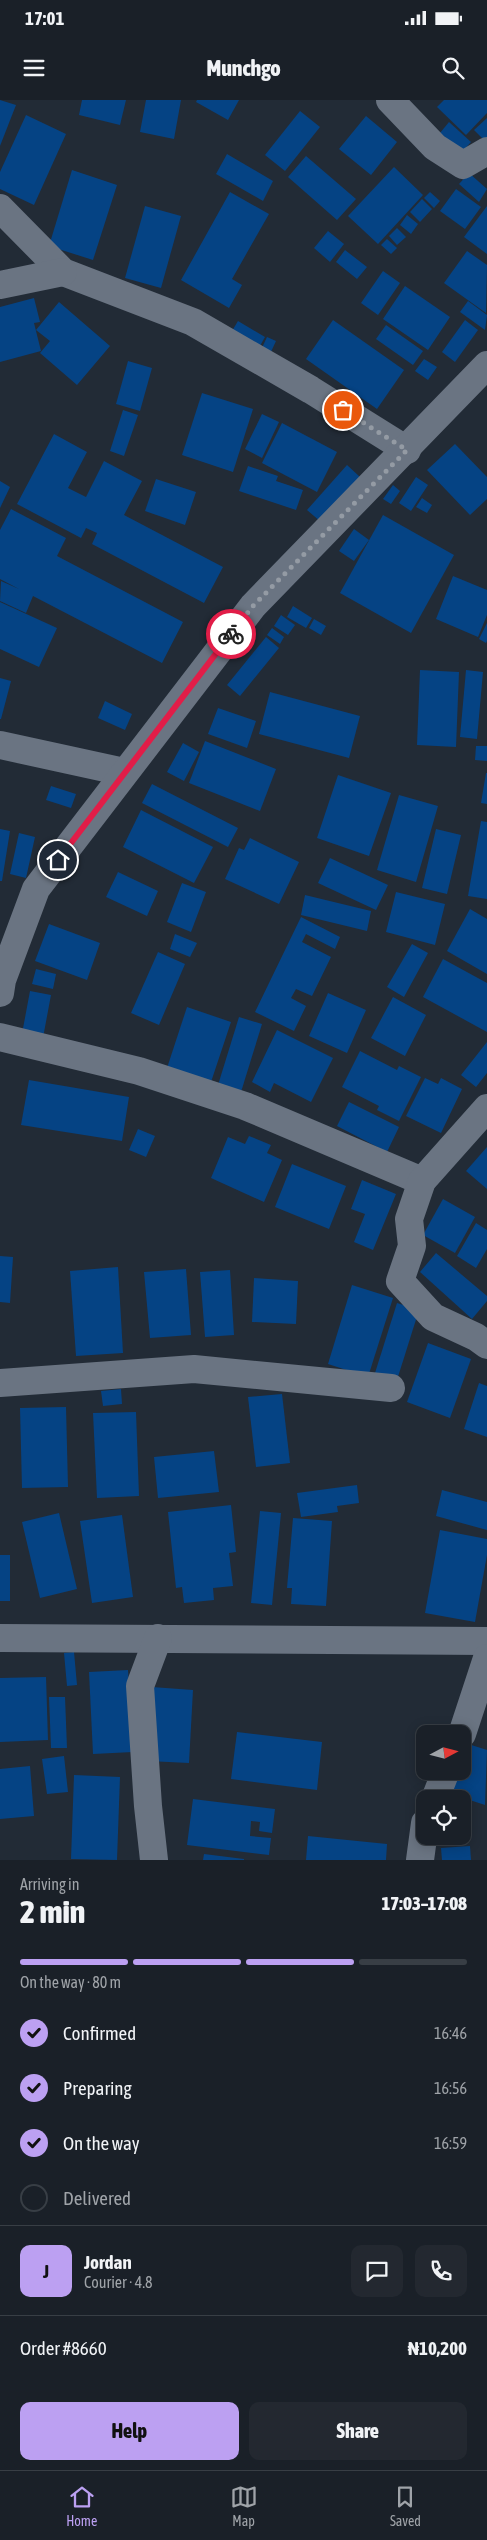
<!DOCTYPE html>
<html lang="en">
<head>
<meta charset="utf-8">
<style>
	:root { --surface:#1a2028; --page:#232830; --text:#f1f3f6; --muted:#9fa3a8; --line:#383e45; --accent:#bca0f2 }
	body { margin:0; font-family:"Asap Condensed",sans-serif; background:var(--page); color:var(--text); height:100vh; display:flex; flex-direction:column; font-size:19px; white-space:nowrap }
	* { box-sizing:border-box; margin:0 }
	p { font-size:16px; color:var(--muted) }
	.icon { flex:none; width:28px; height:28px; fill:none; stroke:currentColor; stroke-width:2; stroke-linecap:round; stroke-linejoin:round }
	.map { position:relative; height:1760px; overflow:hidden }
	.details { display:flex; flex-direction:column; background:var(--surface); flex:1 }
	.details>* { flex:none }
	.needle { width:32px; rotate:83deg }
	.fabs { position:absolute; left:416px; top:1625px; display:grid; gap:10px }
	.fabs a { display:grid; place-items:center; width:55px; height:55px; border-radius:10px; background:var(--surface); box-shadow:0 2px 12px #0003,0 0 0 1px var(--line); font-size:25px }
	.pin { position:absolute; display:grid; place-items:center; width:42px; height:42px; color:#fff; margin:-21px; border:2px solid #fff; border-radius:50%; box-shadow:0 1px 5px #0007 }
	.courier { position:absolute; display:grid; place-items:center; width:50px; height:50px; margin:-25px; border:4px solid #e11d48; border-radius:50%; background:#fff; color:#222; box-shadow:0 1px 6px #0007 }
	.overview em { font-style:normal; font-weight:800 }
	.overview div { display:flex; flex-direction:column-reverse }
	.overview { display:flex; align-items:center; justify-content:space-between; height:85px; padding:0 20px }
	h1 { font-size:32px; font-weight:800; line-height:38px }
	.bar { display:grid; grid-template-columns:repeat(4,1fr); gap:8px 5px; align-content:center; height:60px; padding:0 20px }
	.bar i { height:6px; border-radius:4px; background:var(--line) }
	.bar .selected { background:var(--accent) }
	.bar p { grid-column:span 4 }
	.line { display:flex; align-items:center; gap:12px; padding:0 20px; border-top:1px solid var(--line) }
	.line div { flex:1 }
	.round { display:grid; place-items:center; flex:none; width:52px; height:52px; border-radius:10px; background:var(--page) }
	ol { padding:0 20px; list-style:none }
	li { display:flex; align-items:center; gap:15px; height:55px }
	li p { margin-inline-start:auto }
	li .icon { padding:5px; border-radius:50%; background:var(--accent); color:#111; stroke-width:4 }
	li:last-child { color:var(--muted) }
	li i { width:28px; height:28px; border:2px solid var(--line); border-radius:50% }
	.button { display:flex; gap:10px; margin-top:auto; padding:10px 20px }
	.button a { flex:1; height:58px; border-radius:10px; background:var(--accent); color:#111; font-size:20px; font-weight:800; line-height:58px; text-align:center }
	.button a+a { background:var(--page); color:var(--text) }
	.status { display:flex; justify-content:space-between; align-items:center; height:35px; padding:0 25px; background:var(--surface); direction:ltr }
	.status svg { height:14px; fill:currentColor }
	header { display:flex; justify-content:space-between; align-items:center; height:65px; padding:0 20px; background:var(--surface); font-size:22px; font-weight:800 }
	.dock { display:flex; justify-content:space-around; align-items:center; height:70px; border-top:1px solid var(--line); background:var(--surface); font-size:14px; color:var(--muted) }
	.dock a { display:grid; justify-items:center; gap:2px }
	.dock .selected { color:var(--accent) }
	.map>svg:first-child { display:block }
</style>
</head>
<body>
<div class="status"><b>17:01</b><svg viewBox="0 0 49 12"><path d="M0 12V9h3v3zM5 12V6h3v6zM10 12V3h3v9zM15 12V0h3v12zM26 1h20v11H26zM47 4h2v5h-2z"/></svg></div>
<header><svg class="icon" aria-label="menu" viewBox="0 0 24 24"><path d="M4 6h16M4 12h16M4 18h16"/></svg>Munchgo<svg class="icon" aria-label="search" viewBox="0 0 24 24"><circle cx="10" cy="10" r="6"/><path d="M15 15l6 6"/></svg></header>
<div class="map">
<svg width="487" height="1760" viewBox="0 0 487 1760">
	<rect width="100%" height="100%" fill="#222b36"/>
	<g fill="#054384">
		<polygon points="0,0 16,5 0,46"/>
		<polygon points="82,0 126,0 120,25 79,15"/>
		<polygon points="146,0 181,0 174,39 140,32"/>
		<polygon points="197,0 239,0 228,20 196,2"/>
		<polygon points="444,0 487,0 487,13 466,35 437,7"/>
		<polygon points="300,11 320,27 285,71 265,55"/>
		<polygon points="26,15 66,34 34,105 0,89 0,72"/>
		<polygon points="366,16 397,42 371,75 339,49"/>
		<polygon points="487,18 487,38 485,41 474,30"/>
		<polygon points="449,22 471,42 462,52 440,33"/>
		<polygon points="227,54 273,81 263,101 216,74"/>
		<polygon points="306,56 356,99 337,120 288,77"/>
		<polygon points="394,67 423,95 378,144 348,116"/>
		<polygon points="72,70 117,85 93,160 49,146"/>
		<polygon points="469,73 487,89 479,102 459,84"/>
		<polygon points="456,89 481,107 465,129 440,111"/>
		<polygon points="230,92 269,114 232,179 242,185 229,208 181,180"/>
		<polygon points="430,92 440,101 434,108 424,98"/>
		<polygon points="422,99 432,109 420,122 410,112"/>
		<polygon points="145,106 181,116 161,188 125,178"/>
		<polygon points="487,106 487,154 464,137"/>
		<polygon points="407,115 418,124 411,134 400,125"/>
		<polygon points="397,128 406,137 397,145 389,136"/>
		<polygon points="328,131 344,144 330,162 314,148"/>
		<polygon points="387,139 397,148 391,154 381,145"/>
		<polygon points="345,150 367,167 357,179 336,162"/>
		<polygon points="467,151 487,165 486,213 444,183"/>
		<polygon points="383,171 400,183 378,215 361,203"/>
		<polygon points="405,186 450,217 428,250 383,219"/>
		<polygon points="34,198 40,222 34,223 41,251 0,262 0,207"/>
		<polygon points="468,201 487,215 485,230 460,212"/>
		<polygon points="59,202 110,246 77,285 40,253 50,241 36,230"/>
		<polygon points="333,220 404,270 377,309 306,259"/>
		<polygon points="465,220 478,230 455,262 442,252"/>
		<polygon points="238,221 265,237 256,253 229,236"/>
		<polygon points="386,225 423,251 413,265 376,239"/>
		<polygon points="267,237 276,241 270,254 261,250"/>
		<polygon points="424,259 437,267 428,280 415,271"/>
		<polygon points="128,261 152,268 140,311 116,304"/>
		<polygon points="202,293 253,309 233,372 182,355"/>
		<polygon points="123,310 138,315 124,356 110,351"/>
		<polygon points="262,314 279,322 262,358 245,349"/>
		<polygon points="282,323 337,352 317,392 262,363"/>
		<polygon points="54,334 87,352 68,388 86,397 104,361 142,381 124,415 223,467 204,503 92,444 97,433 86,428 81,438 17,404"/>
		<polygon points="455,344 487,377 487,399 470,415 427,370"/>
		<polygon points="347,365 360,377 321,422 307,410"/>
		<polygon points="248,366 278,376 276,381 303,390 296,410 239,391"/>
		<polygon points="416,377 428,385 411,411 399,403"/>
		<polygon points="156,379 196,392 185,425 145,411"/>
		<polygon points="0,381 10,387 0,408"/>
		<polygon points="393,385 400,391 391,404 383,399"/>
		<polygon points="422,398 432,405 427,413 416,407"/>
		<polygon points="11,409 66,438 57,456 183,522 162,563 33,496 26,513 0,501 1,481 19,489 0,479 0,430"/>
		<polygon points="383,415 454,455 411,533 340,493"/>
		<polygon points="354,429 369,440 354,461 339,451"/>
		<polygon points="453,476 487,490 487,515 478,537 436,519"/>
		<polygon points="0,502 57,528 39,567 0,549"/>
		<polygon points="293,506 312,518 306,528 287,517"/>
		<polygon points="281,515 295,525 288,535 274,526"/>
		<polygon points="314,519 326,526 321,535 309,528"/>
		<polygon points="487,523 487,541 486,543 479,539"/>
		<polygon points="272,528 284,537 280,544 267,535"/>
		<polygon points="266,537 279,548 240,596 227,585"/>
		<polygon points="420,570 459,572 456,647 417,645"/>
		<polygon points="466,570 483,572 477,639 460,637"/>
		<polygon points="0,578 11,581 1,619 0,619"/>
		<polygon points="270,592 360,616 349,658 259,634"/>
		<polygon points="105,601 132,614 125,630 98,618"/>
		<polygon points="218,608 256,621 247,648 208,634"/>
		<polygon points="205,641 276,669 260,711 189,683"/>
		<polygon points="183,643 199,652 184,681 167,672"/>
		<polygon points="476,646 487,646 487,661 475,660"/>
		<polygon points="486,673 487,673 487,704 481,703"/>
		<polygon points="338,675 391,693 369,756 317,738"/>
		<polygon points="152,684 238,728 228,747 142,703"/>
		<polygon points="51,686 76,694 71,708 46,700"/>
		<polygon points="399,695 438,706 416,782 377,770"/>
		<polygon points="141,710 213,747 194,783 123,747"/>
		<polygon points="481,721 487,722 487,799 468,796"/>
		<polygon points="0,729 10,731 2,781 0,781"/>
		<polygon points="436,729 461,735 447,794 422,788"/>
		<polygon points="19,733 35,737 26,778 10,774"/>
		<polygon points="250,738 299,762 279,804 225,779 239,748 244,750"/>
		<polygon points="330,758 388,785 376,810 318,783"/>
		<polygon points="118,772 158,791 147,816 106,797"/>
		<polygon points="182,783 206,792 191,832 167,822"/>
		<polygon points="396,792 445,804 435,845 386,832"/>
		<polygon points="305,795 371,811 367,831 301,815"/>
		<polygon points="470,809 487,819 487,874 447,851"/>
		<polygon points="301,817 340,837 335,849 306,834 302,842 331,857 312,896 296,889 291,898 306,906 294,931 255,912"/>
		<polygon points="49,824 100,843 87,880 35,861"/>
		<polygon points="175,834 197,843 190,857 170,849"/>
		<polygon points="412,844 428,853 404,897 387,887"/>
		<polygon points="158,852 185,864 159,925 131,913"/>
		<polygon points="443,859 487,883 487,932 423,897"/>
		<polygon points="36,869 56,874 53,889 32,884"/>
		<polygon points="30,891 51,895 42,943 21,939"/>
		<polygon points="328,893 366,910 347,953 309,936"/>
		<polygon points="393,897 426,915 405,956 371,938"/>
		<polygon points="187,907 231,922 210,985 166,971"/>
		<polygon points="239,917 262,924 241,992 218,985"/>
		<polygon points="277,930 333,958 311,1002 274,983 270,992 252,982"/>
		<polygon points="487,942 487,973 476,987 461,975"/>
		<polygon points="360,951 397,970 399,966 421,977 399,1021 377,1010 379,1006 342,987"/>
		<polygon points="425,978 438,984 441,978 462,989 441,1033 406,1016"/>
		<polygon points="29,980 129,997 122,1041 21,1025"/>
		<polygon points="349,1002 399,1027 387,1052 337,1026"/>
		<polygon points="138,1029 155,1036 146,1057 129,1050"/>
		<polygon points="249,1036 271,1045 267,1053 282,1060 264,1102 211,1078 228,1037 245,1044"/>
		<polygon points="487,1047 487,1089 466,1071"/>
		<polygon points="292,1064 346,1086 329,1129 275,1107"/>
		<polygon points="362,1080 396,1094 373,1150 354,1142 365,1114 351,1109"/>
		<polygon points="443,1099 475,1117 455,1153 423,1135"/>
		<polygon points="476,1123 487,1130 487,1149 476,1168 457,1156"/>
		<polygon points="436,1153 487,1196 487,1201 472,1219 420,1172"/>
		<polygon points="0,1156 13,1157 10,1203 0,1202"/>
		<polygon points="118,1167 123,1253 76,1256 70,1171"/>
		<polygon points="186,1169 191,1235 150,1238 144,1172"/>
		<polygon points="230,1170 234,1235 205,1237 200,1172"/>
		<polygon points="254,1178 298,1181 296,1224 252,1222"/>
		<polygon points="352,1185 393,1198 368,1277 328,1264"/>
		<polygon points="397,1203 419,1210 397,1280 375,1273"/>
		<polygon points="428,1243 471,1259 450,1318 407,1302"/>
		<polygon points="479,1283 487,1286 487,1337 464,1329"/>
		<polygon points="121,1289 122,1304 103,1306 101,1291"/>
		<polygon points="282,1294 290,1363 256,1367 248,1297"/>
		<polygon points="66,1307 68,1387 22,1388 20,1308"/>
		<polygon points="136,1312 139,1396 97,1398 93,1313"/>
		<polygon points="214,1351 219,1392 158,1398 154,1357"/>
		<polygon points="357,1385 359,1403 337,1406 338,1412 301,1417 297,1393"/>
		<polygon points="442,1390 487,1402 487,1430 436,1416"/>
		<polygon points="231,1405 236,1452 229,1453 233,1486 213,1488 214,1500 184,1503 182,1487 176,1488 168,1412"/>
		<polygon points="260,1411 281,1413 272,1505 251,1503"/>
		<polygon points="59,1413 77,1489 40,1498 22,1422"/>
		<polygon points="122,1415 133,1497 92,1503 80,1421"/>
		<polygon points="293,1418 332,1421 326,1506 291,1504 292,1488 287,1488"/>
		<polygon points="440,1430 487,1439 487,1455 475,1522 425,1513"/>
		<rect x="0" y="1455" width="10" height="46"/>
		<polygon points="74,1552 77,1585 67,1586 64,1553"/>
		<polygon points="128,1570 133,1652 93,1654 89,1572"/>
		<polygon points="46,1577 48,1640 0,1642 0,1578"/>
		<polygon points="152,1587 193,1590 189,1663 148,1661"/>
		<polygon points="49,1597 65,1597 67,1648 51,1648"/>
		<polygon points="237,1632 322,1642 317,1690 231,1679"/>
		<polygon points="462,1642 487,1650 485,1705 445,1692 452,1671 462,1671"/>
		<polygon points="64,1656 68,1692 47,1694 42,1659"/>
		<polygon points="30,1666 34,1716 0,1719 0,1669"/>
		<polygon points="74,1675 120,1677 117,1760 71,1759"/>
		<polygon points="193,1699 275,1709 272,1733 259,1731 260,1722 251,1721 250,1736 271,1738 269,1755 187,1745"/>
		<polygon points="308,1736 387,1744 386,1760 306,1760"/>
		<polygon points="470,1746 471,1760 442,1760 441,1748"/>
		<polygon points="204,1754 244,1759 244,1760 203,1760"/>
	</g>
	<g fill="none" stroke-linecap="round" stroke-linejoin="round">
		<g stroke="#6a7482" stroke-width="28">
			<polyline points="390,0 435,47 463,65 487,51"/>
			<polyline points="0,108 63,172 193,222 311,290 407,350"/>
			<polyline points="0,185 63,172"/>
			<polyline points="0,645 124,672"/>
			<polyline points="0,893 2,880 36,789 253,506 487,265"/>
			<polyline points="0,937 139,971 245,1006 422,1081"/>
			<polyline points="487,1008 422,1081 409,1119 412,1146 400,1181 433,1217 476,1237 487,1245"/>
			<polyline points="0,1283 194,1269 391,1288"/>
			<polyline points="0,1538 487,1541"/>
			<polyline points="462,1634 487,1558"/>
			<polyline points="435,1699 446,1671"/>
			<polyline points="154,1760 148,1706 140,1586 158,1538"/>
			<polyline points="420,1760 425,1723"/>
		</g>
	</g>
	<g fill="none" stroke-linecap="round" stroke-linejoin="round">
		<polyline stroke="#949ba4" stroke-width="5" stroke-dasharray="0 9" points="231,534 253,506 407,350 343,310"/>
		<polyline stroke="#e11d48" stroke-width="6" points="58,760 231,534"/>
	</g>
</svg>
<div class="fabs">
<a><svg class="needle" viewBox="-14 -14 28 28"><path d="M0-13l5 13h-10z" fill="#e53935"/><path d="M0 13l5-13h-10z" fill="#9fa3a8"/></svg></a>
<a><svg class="icon" aria-label="locate" viewBox="0 0 24 24"><circle cx="12" cy="12" r="6"/><path d="M12 2v4M12 18v4M2 12h4M18 12h4"/></svg></a>
</div>
<div class="pin" style="left:343px;top:310px;background:#ea580c"><svg class="icon" aria-label="bag" viewBox="0 0 24 24"><path d="M5 8h14l-1 12H6zM9 8a3 3 0 0 1 6 0"/></svg></div>
<div class="pin" style="left:58px;top:760px;background:#1f2937"><svg class="icon" aria-label="home" viewBox="0 0 24 24"><path d="M3 11l9-7 9 7M6 9v11h12V9"/></svg></div>
<div class="courier" style="left:231px;top:534px"><svg class="icon" aria-label="bike" viewBox="0 0 24 24"><circle cx="6" cy="16" r="4"/><circle cx="18" cy="16" r="4"/><path d="M6 16l4-8h5l3 8M10 8l3 8H6M13 5h3"/></svg></div>
</div>
<section class="details">
<div class="overview"><div><h1>2 min</h1><p>Arriving in</p></div><em>17:03–17:08</em></div>
<div class="bar"><i class="selected"></i><i class="selected"></i><i class="selected"></i><i></i><p>On the way · 80 m</p></div>
<ol>
<li><svg class="icon" aria-label="check" viewBox="0 0 24 24"><path d="M5 12l5 5 9-10"/></svg>Confirmed<p>16:46</p></li>
<li><svg class="icon" aria-label="check" viewBox="0 0 24 24"><path d="M5 12l5 5 9-10"/></svg>Preparing<p>16:56</p></li>
<li><svg class="icon" aria-label="check" viewBox="0 0 24 24"><path d="M5 12l5 5 9-10"/></svg>On the way<p>16:59</p></li>
<li><i></i>Delivered</li>
</ol>
<div class="line" style="height:90px"><b class="round" style="background:var(--accent);color:#111">J</b><div><b>Jordan</b><p>Courier · 4.8</p></div><a class="round"><svg class="icon" aria-label="chat" viewBox="0 0 24 24"><path d="M4 5h16v11H9l-5 4z"/></svg></a><a class="round"><svg class="icon" aria-label="phone" viewBox="0 0 24 24"><path d="M5 4h4l2 5-3 2q2 4 5 5l2-3 5 2v4C11 20 4 13 5 4z"/></svg></a></div>
<div class="line" style="height:65px"><div>Order #8660</div><b>₦10,200</b></div>
<div class="button"><a>Help</a><a>Share</a></div>
</section>
<nav class="dock">
<a class="selected"><svg class="icon" aria-label="home" viewBox="0 0 24 24"><path d="M3 11l9-7 9 7M6 9v11h12V9"/></svg>Home</a>
<a><svg class="icon" aria-label="map" viewBox="0 0 24 24"><path d="M3 6l6-2 6 2 6-2v14l-6 2-6-2-6 2zM9 4v14M15 6v14"/></svg>Map</a>
<a><svg class="icon" aria-label="saved" viewBox="0 0 24 24"><path d="M7 4h10v16l-5-4-5 4z"/></svg>Saved</a>
</nav>
</body>
</html>
